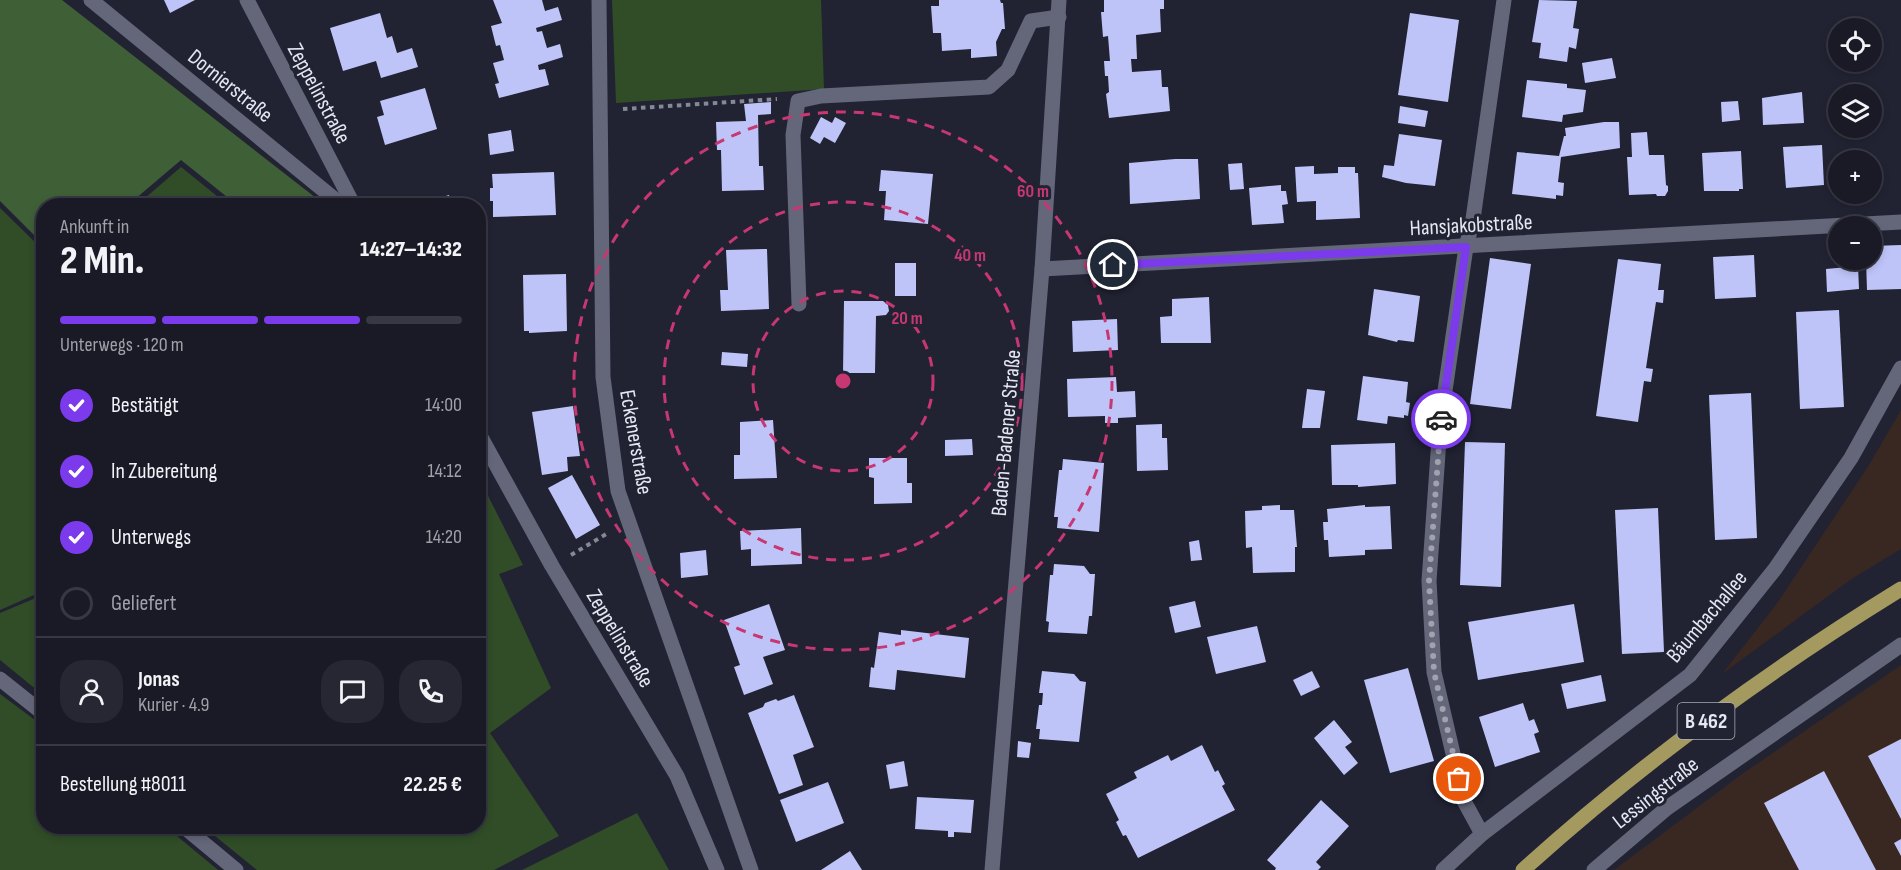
<!DOCTYPE html>
<html lang="de">
<head>
<meta charset="utf-8">
<style>
	:root { --surface:#191a26; --page:#262732; --text:#f1f3f6; --muted:#9fa1a7; --line:#373843; --accent:#7c3aed }
	body { margin:0; font-family:"Sofia Sans Condensed",sans-serif; background:var(--page); color:var(--text); height:100vh; display:flex; flex-direction:column; font-size:22px; white-space:nowrap }
	* { box-sizing:border-box; margin:0 }
	p { font-size:20px; color:var(--muted) }
	.icon { flex:none; width:33px; height:33px; fill:none; stroke:currentColor; stroke-width:2; stroke-linecap:round; stroke-linejoin:round }
	.map { position:relative; flex:1; overflow:hidden }
	.drawer { position:absolute; left:36px; top:198px; width:450px; height:636px; display:flex; flex-direction:column; background:var(--surface); border-radius:24px; box-shadow:0 3px 9px #0003,0 0 0 2px var(--line) }
	.drawer>* { flex:none }
	.fabs { position:absolute; left:1828px; top:18px; display:grid; gap:12px }
	.fabs a { display:grid; place-items:center; width:54px; height:54px; border-radius:50%; background:var(--surface); box-shadow:0 3px 9px #0003,0 0 0 2px var(--line); font-size:30px }
	.pin { position:absolute; display:grid; place-items:center; width:51px; height:51px; color:#fff; margin:-26px; border:3px solid #fff; border-radius:50%; box-shadow:0 2px 6px #0007 }
	.courier { position:absolute; display:grid; place-items:center; width:60px; height:60px; margin:-30px; border:4px solid #7c3aed; border-radius:50%; background:#fff; color:#222; box-shadow:0 2px 8px #0007 }
	.overview em { font-style:normal; font-weight:800 }
	.overview div { display:flex; flex-direction:column-reverse }
	.overview { display:flex; align-items:center; justify-content:space-between; height:102px; padding:0 24px }
	h1 { font-size:39px; font-weight:800; line-height:45px }
	.bar { display:grid; grid-template-columns:repeat(4,1fr); gap:9px 6px; align-content:center; height:72px; padding:0 24px }
	.bar i { height:8px; border-radius:4px; background:var(--line) }
	.bar .on { background:var(--accent) }
	.bar p { grid-column:span 4 }
	.line { display:flex; align-items:center; gap:15px; padding:0 24px; border-top:2px solid var(--line) }
	.line div { flex:1 }
	.round { display:grid; place-items:center; flex:none; width:63px; height:63px; border-radius:24px; background:var(--page) }
	ol { padding:0 24px; list-style:none }
	li { display:flex; align-items:center; gap:18px; height:66px }
	li p { margin-inline-start:auto }
	li .icon { padding:6px; border-radius:50%; background:var(--accent); color:#fff; stroke-width:4 }
	li:last-child { color:var(--muted) }
	li i { width:33px; height:33px; border:3px solid var(--line); border-radius:50% }
	.map>svg:first-child { display:block }
</style>
</head>
<body>
<div class="map">
<svg width="1901" height="870" viewBox="0 0 1901 870">
	<rect width="100%" height="100%" fill="#212333"/>
	<g fill="#392721">
		<polygon points="1901,410 1901,549 1850,580 1722,674 1778,602 1869,465"/>
		<polygon points="1901,665 1901,870 1614,870 1742,774"/>
	</g>
	<g fill="#304d27">
		<polygon points="612,0 821,0 824,89 616,103"/>
		<polygon points="181,167 228,205 137,205"/>
		<polygon points="0,208 44,251 43,591 0,610"/>
		<polygon points="479,478 523,565 499,574 551,688 490,733 559,836 494,870 257,870 204,827 478,826"/>
		<polygon points="43,595 43,695 0,660 0,613"/>
		<polygon points="0,694 43,726 44,826 166,827 218,870 0,870"/>
		<polygon points="637,813 669,870 522,870"/>
	</g>
	<polygon fill="#3f5f37" points="0,0 62,0 325,205 237,205 181,160 128,205 44,206 43,244 0,201"/>
	<g fill="#bec4f8">
		<polygon points="164,0 195,0 170,13"/>
		<polygon points="493,0 542,0 545,11 558,7 562,20 536,28 537,32 542,31 547,48 560,44 563,57 538,65 539,70 545,69 549,85 499,98 495,84 499,83 493,63 504,60 500,45 496,46 491,26 502,23"/>
		<polygon points="939,0 1000,0 1001,3 1003,3 1005,29 1002,29 996,42 997,56 971,58 971,49 942,51 941,33 933,33 931,6 939,6"/>
		<polygon points="1104,0 1164,0 1164,9 1160,9 1161,32 1136,35 1137,59 1131,59 1132,72 1161,70 1162,87 1168,87 1170,111 1109,118 1106,94 1109,92 1108,76 1105,76 1104,61 1110,61 1108,36 1103,37 1101,12 1104,12"/>
		<polygon points="1539,0 1577,1 1573,28 1579,29 1576,49 1569,47 1567,62 1539,58 1541,43 1532,42"/>
		<polygon points="380,13 387,38 392,36 397,53 412,48 418,67 381,78 376,61 343,71 330,28"/>
		<polygon points="1410,13 1459,20 1448,102 1398,95"/>
		<polygon points="1612,58 1616,78 1585,83 1582,63"/>
		<polygon points="1527,80 1567,84 1567,88 1586,90 1583,112 1563,115 1562,122 1522,117"/>
		<polygon points="425,88 437,129 385,145 377,117 384,115 380,101"/>
		<polygon points="1802,92 1804,123 1763,125 1762,98"/>
		<polygon points="1738,101 1740,120 1722,122 1721,102"/>
		<polygon points="771,102 771,114 758,115 759,166 763,166 764,190 722,191 721,150 717,150 716,122 746,121 744,104"/>
		<polygon points="1400,106 1428,111 1425,127 1398,123"/>
		<polygon points="821,117 832,123 835,117 846,123 835,143 824,137 820,144 810,138"/>
		<polygon points="1604,122 1619,122 1620,148 1561,157 1558,182 1564,183 1563,196 1556,195 1556,199 1512,194 1517,152 1559,156 1564,136 1566,136 1565,128"/>
		<polygon points="511,130 514,151 490,155 488,134"/>
		<polygon points="1647,132 1649,155 1664,155 1666,185 1668,186 1668,191 1665,196 1657,196 1656,194 1629,195 1627,157 1632,157 1631,133"/>
		<polygon points="1399,134 1442,140 1435,186 1406,183 1382,177 1384,165 1394,166"/>
		<polygon points="1822,145 1824,185 1786,188 1783,147"/>
		<polygon points="1741,151 1743,189 1739,189 1739,191 1704,191 1702,153"/>
		<polygon points="1175,159 1198,159 1200,199 1130,204 1129,163"/>
		<polygon points="1242,163 1244,189 1230,190 1228,164"/>
		<polygon points="1314,166 1314,174 1338,173 1338,167 1355,167 1355,173 1358,173 1360,218 1316,220 1316,201 1297,202 1295,167"/>
		<polygon points="881,170 933,174 928,224 884,220 886,191 879,191"/>
		<polygon points="554,172 556,215 493,217 493,201 490,201 490,188 493,188 492,174"/>
		<polygon points="1281,185 1281,191 1286,191 1288,204 1282,205 1284,223 1252,225 1249,188"/>
		<polygon points="449,195 452,206 418,206 417,205"/>
		<polygon points="1901,245 1901,289 1867,290 1866,260 1872,260 1872,246"/>
		<polygon points="767,249 769,309 721,311 720,290 728,290 726,250"/>
		<polygon points="1754,255 1756,297 1715,299 1713,257"/>
		<polygon points="1490,258 1531,264 1511,409 1470,404"/>
		<polygon points="1618,259 1661,264 1658,290 1664,290 1663,303 1656,302 1646,368 1653,369 1651,382 1644,381 1638,422 1596,416"/>
		<rect x="895" y="263" width="21" height="33"/>
		<polygon points="1858,266 1859,289 1827,292 1826,269"/>
		<polygon points="566,274 567,331 529,333 529,331 524,331 523,275"/>
		<polygon points="1374,289 1420,296 1414,342 1398,340 1397,342 1368,335"/>
		<polygon points="1209,297 1211,343 1161,343 1160,317 1172,316 1172,299"/>
		<polygon points="844,301 883,301 888,305 889,311 886,315 876,316 875,373 843,373"/>
		<polygon points="1839,310 1844,407 1800,409 1796,312"/>
		<polygon points="1117,319 1118,350 1073,352 1072,321"/>
		<polygon points="722,352 748,354 747,367 721,365"/>
		<polygon points="1363,376 1408,382 1406,402 1410,403 1408,416 1404,415 1404,418 1388,416 1387,424 1357,420"/>
		<polygon points="1116,377 1117,392 1135,391 1136,417 1118,418 1118,423 1105,423 1105,416 1068,417 1067,379"/>
		<polygon points="1307,389 1325,391 1320,428 1302,428"/>
		<polygon points="1751,393 1757,538 1715,540 1709,395"/>
		<polygon points="573,406 580,456 567,457 568,471 542,475 532,412"/>
		<polygon points="773,420 777,478 734,479 734,455 740,455 740,422"/>
		<polygon points="1162,424 1162,438 1167,438 1168,470 1137,471 1136,425"/>
		<polygon points="972,439 973,455 945,456 945,440"/>
		<polygon points="1465,442 1505,443 1501,587 1460,585"/>
		<polygon points="1395,443 1396,484 1358,487 1358,485 1332,485 1331,445"/>
		<polygon points="869,458 907,458 907,483 912,483 912,503 874,504 874,478 869,477"/>
		<polygon points="1063,459 1104,463 1099,532 1057,528 1058,517 1054,517 1059,470 1062,470"/>
		<polygon points="572,475 600,525 576,539 548,488"/>
		<polygon points="1280,505 1280,510 1294,510 1297,547 1295,547 1295,572 1253,573 1252,547 1246,548 1245,511 1262,510 1262,506"/>
		<polygon points="1365,505 1365,507 1390,506 1392,549 1365,550 1365,555 1329,557 1328,540 1324,540 1323,522 1328,522 1327,509"/>
		<polygon points="1658,508 1664,652 1622,654 1615,510"/>
		<polygon points="801,528 802,564 751,566 751,549 741,550 740,531"/>
		<polygon points="1199,540 1202,560 1191,561 1189,542"/>
		<polygon points="706,550 708,575 681,578 680,553"/>
		<polygon points="1054,564 1084,566 1090,574 1095,574 1092,616 1089,616 1087,634 1048,632 1049,622 1046,621 1050,575 1053,575"/>
		<polygon points="1195,601 1201,627 1175,633 1169,607"/>
		<polygon points="769,604 785,650 763,657 773,684 744,695 734,667 740,665 724,620"/>
		<polygon points="1574,604 1584,662 1478,680 1468,622"/>
		<polygon points="1257,626 1266,662 1216,674 1207,637"/>
		<polygon points="901,630 969,638 965,678 897,670 895,690 869,687 871,667 874,668 879,632 901,635"/>
		<polygon points="1408,668 1434,761 1390,773 1364,680"/>
		<polygon points="1042,671 1074,674 1080,681 1086,682 1079,742 1039,739 1040,729 1036,729 1039,705 1042,705 1043,693 1039,693"/>
		<polygon points="1312,671 1320,687 1301,696 1293,680"/>
		<polygon points="1601,675 1606,701 1567,709 1561,684"/>
		<polygon points="794,695 814,747 793,755 803,785 779,794 748,713 763,707 765,703 776,699 778,701"/>
		<polygon points="1523,703 1529,721 1534,719 1539,732 1534,734 1540,752 1495,767 1479,717"/>
		<polygon points="1334,720 1352,742 1345,747 1358,763 1344,775 1314,738"/>
		<polygon points="1901,739 1901,819 1868,756"/>
		<polygon points="1018,741 1031,743 1029,758 1017,757"/>
		<polygon points="1202,745 1215,772 1218,770 1225,784 1222,786 1235,810 1138,858 1126,835 1123,836 1116,822 1119,820 1106,794 1137,778 1134,772 1168,755 1171,761"/>
		<polygon points="904,761 908,786 890,789 886,765"/>
		<polygon points="1824,771 1876,870 1799,870 1764,803"/>
		<polygon points="828,782 844,823 796,842 780,800"/>
		<polygon points="917,797 974,800 971,833 954,832 954,837 948,837 948,831 915,829"/>
		<polygon points="1321,800 1349,826 1316,862 1321,867 1318,870 1275,870 1276,868 1267,860"/>
		<polygon points="1901,839 1901,856 1894,843"/>
		<polygon points="850,851 862,870 821,870"/>
	</g>
	<g fill="none" stroke-linecap="round" stroke-linejoin="round">
		<g stroke="#868895" stroke-width="4" stroke-dasharray="4.5 4.5" stroke-linecap="butt">
			<polyline points="623,109 777,99"/>
			<polyline points="571,555 608,533"/>
		</g>
		<g stroke="#64677a" stroke-width="15">
			<polyline points="91,0 343,206"/>
			<polyline points="247,0 354,206"/>
			<polyline points="599,0 603,377 618,491 751,870"/>
			<polyline points="1042,269 1901,222"/>
			<polyline points="799,304 793,135 798,101 821,96 989,87 1008,70 1031,21 1059,17"/>
			<polyline points="478,432 552,566 677,776 717,870"/>
			<polyline points="0,679 44,714"/>
			<polyline points="183,826 236,870"/>
			<polyline points="1482,834 1464,801 1434,672 1429,581 1440,425 1466,247 1473,219 1504,0"/>
			<polyline points="992,870 1042,269 1059,0"/>
			<polyline points="1443,870 1482,834 1690,675 1775,569 1851,458 1901,368"/>
			<polyline points="1594,870 1667,808 1901,645"/>
		</g>
		<path stroke="#a49a60" stroke-width="15" d="M1523,870C1639,765 1768,671 1901,589"/>
	</g>
	<g fill="none" stroke-linecap="round" stroke-linejoin="round">
		<polyline stroke="#a0a2af" stroke-width="6" stroke-dasharray="0 10.8" points="1441,419 1429,581 1434,672 1459,779"/>
		<polyline stroke="#7c3aed" stroke-width="8" points="1113,265 1466,247 1441,419"/>
	</g>
	<g fill="none" stroke="#c73772" stroke-width="3" stroke-dasharray="10 8">
		<circle cx="843" cy="381" r="90"/>
		<circle cx="843" cy="381" r="179"/>
		<circle cx="843" cy="381" r="269"/>
	</g>
	<g text-anchor="middle" stroke-width="6" stroke-linejoin="round" paint-order="stroke">
		<rect fill="#212333" stroke="#aaacb9" stroke-width="1.5" x="1677.5" y="703" width="57" height="36" rx="4.5"/>
		<g font-size="21" font-weight="bold" fill="#e5e7f2">
			<text x="1706" y="728">B 462</text>
		</g>
		<g font-size="22" fill="#e5e7f2" stroke="#212333">
			<text transform="translate(231 85) rotate(39)" y="8">Dornierstraße</text>
			<text transform="translate(320 93) rotate(62)" y="8">Zeppelinstraße</text>
			<text transform="translate(1471 224) rotate(-3)" y="8">Hansjakobstraße</text>
			<text transform="translate(1005 433) rotate(-85)" y="8">Baden-Badener Straße</text>
			<text transform="translate(637 442) rotate(80)" y="8">Eckenerstraße</text>
			<text transform="translate(1706 616) rotate(-50)" y="8">Bäumbachallee</text>
			<text transform="translate(621 638) rotate(59)" y="8">Zeppelinstraße</text>
			<text transform="translate(1655 792) rotate(-38)" y="8">Lessingstraße</text>
		</g>
	</g>
	<circle cx="843" cy="381" r="9" fill="#c73772" stroke="#212333" stroke-width="3"/>
	<g font-size="18" text-anchor="middle" font-weight="bold" fill="#c73772" stroke="#212333" stroke-width="6" stroke-linejoin="round" paint-order="stroke">
		<text x="1033" y="197">60 m</text>
		<text x="970" y="261">40 m</text>
		<text x="907" y="324">20 m</text>
	</g>
</svg>
<div class="fabs">
<a><svg class="icon" aria-label="locate" viewBox="0 0 24 24"><circle cx="12" cy="12" r="6"/><path d="M12 2v4M12 18v4M2 12h4M18 12h4"/></svg></a>
<a><svg class="icon" aria-label="layers" viewBox="0 0 24 24"><path d="M12 4l9 5-9 5-9-5zM3 14l9 5 9-5"/></svg></a>
<a>+</a>
<a>−</a>
</div>
<div class="pin" style="left:1459px;top:779px;background:#ea580c"><svg class="icon" aria-label="bag" viewBox="0 0 24 24"><path d="M5 8h14l-1 12H6zM9 8a3 3 0 0 1 6 0"/></svg></div>
<div class="pin" style="left:1113px;top:265px;background:#1f2937"><svg class="icon" aria-label="home" viewBox="0 0 24 24"><path d="M3 11l9-7 9 7M6 9v11h12V9"/></svg></div>
<div class="courier" style="left:1441px;top:419px"><svg class="icon" aria-label="car" viewBox="0 0 24 24"><path d="M5 17H2v-5l4-1 3-4h7l3 4 3 1v5h-3M9 17h6M6 11h13"/><circle cx="7" cy="17" r="2"/><circle cx="17" cy="17" r="2"/></svg></div>
<section class="drawer">
<div class="overview"><div><h1>2 Min.</h1><p>Ankunft in</p></div><em>14:27–14:32</em></div>
<div class="bar"><i class="on"></i><i class="on"></i><i class="on"></i><i></i><p>Unterwegs · 120 m</p></div>
<ol>
<li><svg class="icon" aria-label="check" viewBox="0 0 24 24"><path d="M5 12l5 5 9-10"/></svg>Bestätigt<p>14:00</p></li>
<li><svg class="icon" aria-label="check" viewBox="0 0 24 24"><path d="M5 12l5 5 9-10"/></svg>In Zubereitung<p>14:12</p></li>
<li><svg class="icon" aria-label="check" viewBox="0 0 24 24"><path d="M5 12l5 5 9-10"/></svg>Unterwegs<p>14:20</p></li>
<li><i></i>Geliefert</li>
</ol>
<div class="line" style="height:108px"><a class="round"><svg class="icon" aria-label="person" viewBox="0 0 24 24"><circle cx="12" cy="8" r="4"/><path d="M4 21q1-7 8-7t8 7"/></svg></a><div><b>Jonas</b><p>Kurier · 4.9</p></div><a class="round"><svg class="icon" aria-label="chat" viewBox="0 0 24 24"><path d="M4 5h16v11H9l-5 4z"/></svg></a><a class="round"><svg class="icon" aria-label="phone" viewBox="0 0 24 24"><path d="M5 4h4l2 5-3 2q2 4 5 5l2-3 5 2v4C11 20 4 13 5 4z"/></svg></a></div>
<div class="line" style="height:78px"><div>Bestellung #8011</div><b>22.25 €</b></div>
</section>
</div>
</body>
</html>
